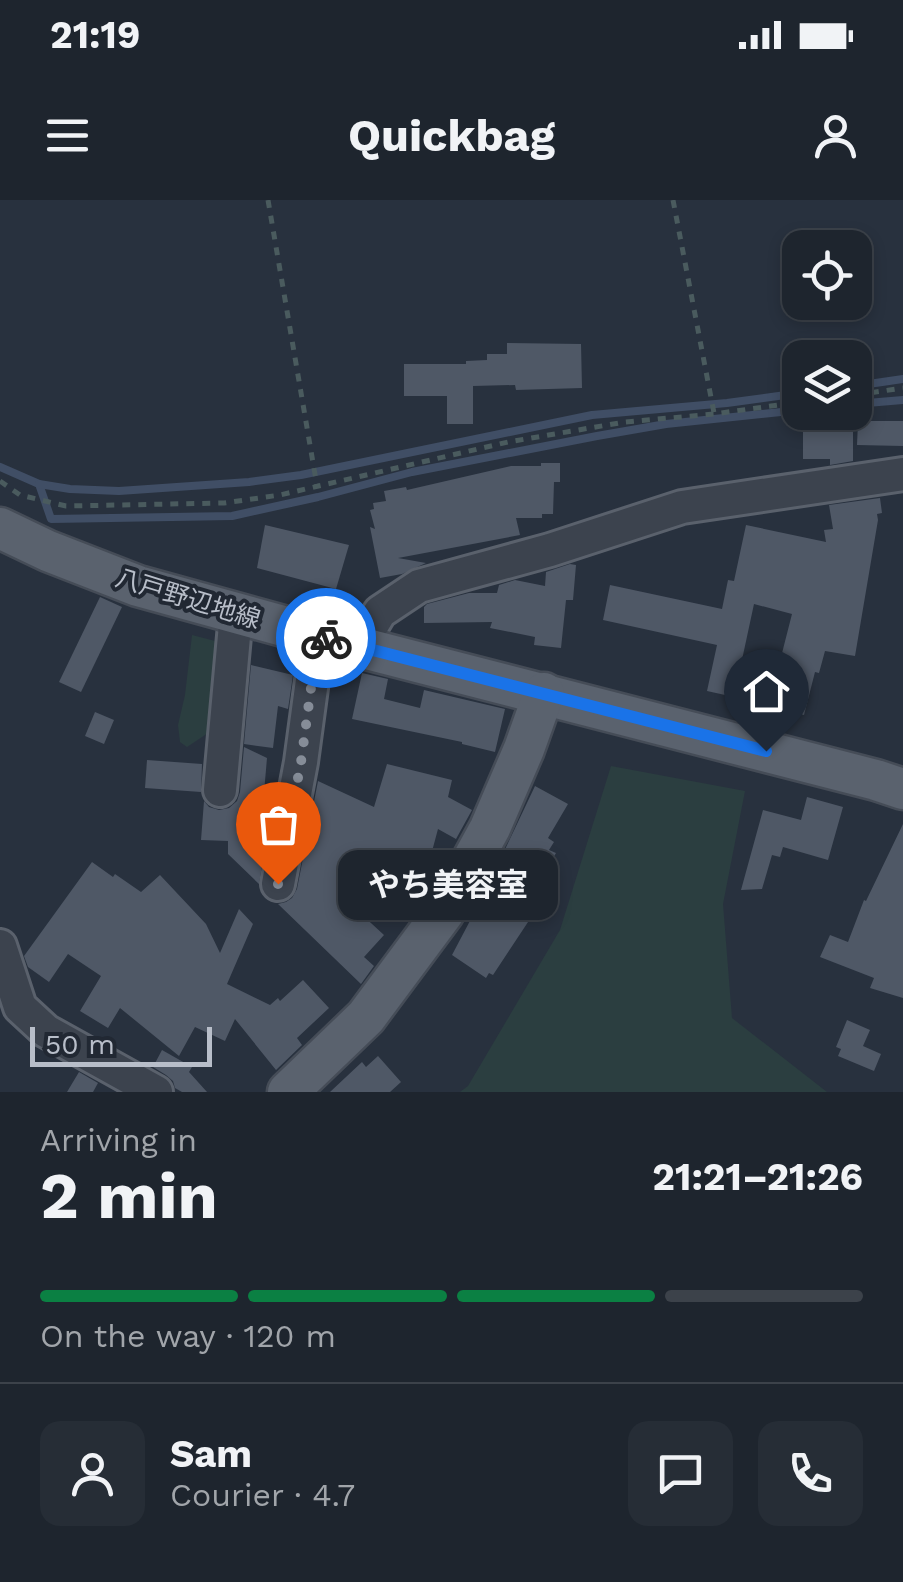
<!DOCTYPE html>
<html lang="en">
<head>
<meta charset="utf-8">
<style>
	:root { --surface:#1e252e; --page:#262d36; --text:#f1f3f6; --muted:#a1a5aa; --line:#3c424a; --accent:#0b8043 }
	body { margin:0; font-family:"Work Sans","Noto Sans JP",sans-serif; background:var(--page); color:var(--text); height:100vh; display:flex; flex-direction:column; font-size:38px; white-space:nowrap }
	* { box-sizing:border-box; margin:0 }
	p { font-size:32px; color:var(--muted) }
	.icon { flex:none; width:55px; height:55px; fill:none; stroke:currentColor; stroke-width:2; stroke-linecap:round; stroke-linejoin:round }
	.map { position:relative; height:892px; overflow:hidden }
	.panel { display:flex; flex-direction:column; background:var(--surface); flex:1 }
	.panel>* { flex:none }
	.fabs { position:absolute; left:782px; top:30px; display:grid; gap:20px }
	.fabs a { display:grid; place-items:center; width:90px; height:90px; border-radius:20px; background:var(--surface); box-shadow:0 5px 15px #0003,0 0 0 2px var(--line); font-size:50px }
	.scale { position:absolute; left:30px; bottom:25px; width:182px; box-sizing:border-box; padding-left:10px; border:5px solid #b8bec9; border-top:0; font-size:28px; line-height:35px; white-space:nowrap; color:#b8bec9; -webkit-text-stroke:8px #212833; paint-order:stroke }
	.pin { position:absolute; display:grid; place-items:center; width:85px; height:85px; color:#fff; margin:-102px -42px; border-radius:50% 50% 50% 0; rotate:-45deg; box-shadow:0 0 10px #0007 }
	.pin .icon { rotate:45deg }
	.courier { position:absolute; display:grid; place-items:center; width:100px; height:100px; margin:-50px; border:8px solid #1a73e8; border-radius:50%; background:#fff; color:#222; box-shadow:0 2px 12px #0007 }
	.bubble { position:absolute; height:70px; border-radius:20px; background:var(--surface); box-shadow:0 5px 15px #0003,0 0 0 2px var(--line); font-size:32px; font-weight:700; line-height:70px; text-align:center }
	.overview em { font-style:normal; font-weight:700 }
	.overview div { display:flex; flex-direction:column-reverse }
	.overview { display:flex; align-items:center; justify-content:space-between; height:170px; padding:0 40px }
	h1 { font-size:65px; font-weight:700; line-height:75px }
	.bar { display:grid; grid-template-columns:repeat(4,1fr); gap:15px 10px; align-content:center; height:120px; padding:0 40px }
	.bar i { height:12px; border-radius:8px; background:var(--line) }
	.bar .current { background:var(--accent) }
	.bar p { grid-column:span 4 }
	.line { display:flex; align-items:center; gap:25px; padding:0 40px; border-top:2px solid var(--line) }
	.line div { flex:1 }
	.round { display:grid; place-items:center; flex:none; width:105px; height:105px; border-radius:20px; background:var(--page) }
	.status { display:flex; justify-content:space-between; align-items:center; height:70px; padding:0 50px; background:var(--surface); direction:ltr }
	.status svg { height:28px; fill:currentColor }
	header { display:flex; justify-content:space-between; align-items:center; height:130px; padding:0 40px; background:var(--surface); font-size:45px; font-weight:700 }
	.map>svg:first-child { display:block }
</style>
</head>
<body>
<div class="status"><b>21:19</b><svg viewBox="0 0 49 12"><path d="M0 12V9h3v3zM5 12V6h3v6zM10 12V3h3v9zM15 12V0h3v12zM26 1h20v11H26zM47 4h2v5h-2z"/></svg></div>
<header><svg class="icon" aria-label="menu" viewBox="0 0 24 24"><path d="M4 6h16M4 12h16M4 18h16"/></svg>Quickbag<svg class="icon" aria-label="person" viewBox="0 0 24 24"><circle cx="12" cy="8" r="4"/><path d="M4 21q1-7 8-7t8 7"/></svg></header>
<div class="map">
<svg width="903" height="892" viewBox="0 0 903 892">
	<rect width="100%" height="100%" fill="#28313e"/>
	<g fill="#2b3e40">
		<polygon points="192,435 219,442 211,531 187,547 180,542 178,525 185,495"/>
		<polygon points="611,566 745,591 723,704 732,818 827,892 460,892 468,886 560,730"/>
	</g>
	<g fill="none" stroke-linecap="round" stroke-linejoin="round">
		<g stroke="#404e65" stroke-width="8">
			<polyline points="855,186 903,179"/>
			<polyline points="855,204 903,200"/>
			<polyline points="0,267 39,284 51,319 232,316 318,297 412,272 597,236 666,224 800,210"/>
			<polyline points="39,284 70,289 119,291 249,282 301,275 592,215 727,203 800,193"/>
		</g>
	</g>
	<g fill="#4f5866">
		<polygon points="507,143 581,144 582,188 516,190 515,185 473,186 473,224 447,224 447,196 404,196 404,164 466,164 466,161 487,160 487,154 507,154"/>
		<polygon points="870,221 903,221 903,246 857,245 858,222"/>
		<polygon points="826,229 853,229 853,261 830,265 830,259 803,259 803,232 826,232"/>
		<polygon points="541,263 560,263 560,282 554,282 553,314 542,314 542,318 516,318 520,335 398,358 426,363 402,374 380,378 370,327 375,329 370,310 374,309 373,303 386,301 384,291 406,287 407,290 511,266 541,266"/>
		<polygon points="880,298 882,313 877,314 878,320 855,456 825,451 819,473 815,472 804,515 778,509 779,506 769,504 792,414 754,404 734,497 707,491 717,445 603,420 610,385 722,409 728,380 734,381 746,325 826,342 824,330 833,329 829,305"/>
		<polygon points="265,325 349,345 336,389 257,368"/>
		<polygon points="570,364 576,365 573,400 566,400 561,448 534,445 535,437 490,428 492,422 424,423 424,407 427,404 469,393 497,393 499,385 515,380 545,386 546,372"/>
		<polygon points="100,397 122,407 81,492 59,482"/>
		<polygon points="251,465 293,475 288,509 278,506 273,548 244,544"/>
		<polygon points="362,473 388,479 384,499 420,508 424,490 505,509 495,552 462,544 462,542 352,519"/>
		<polygon points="95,512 114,520 104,544 85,536"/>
		<polygon points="244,547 267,558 262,616 270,617 259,684 228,654 228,641 201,640 204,601 209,607 219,610 229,608 237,601 240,592"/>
		<polygon points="147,560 202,564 201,592 145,588"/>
		<polygon points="387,564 452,580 448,597 472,610 456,639 438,629 427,670 436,675 424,699 378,676 359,712 384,735 364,757 374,766 361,784 278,704 286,702 292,698 297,689 318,581 374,607"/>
		<polygon points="535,586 568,604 548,638 554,642 549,650 556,653 537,686 545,690 532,716 493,775 489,773 486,778 452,755 482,698 485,699 505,663 500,660"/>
		<polygon points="807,597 843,607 828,660 783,647 780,657 772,655 762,689 741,690 763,610 801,620"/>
		<polygon points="903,624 903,798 870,788 874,778 820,757 830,735 848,742 864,700 866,701"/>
		<polygon points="92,662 113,677 115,674 141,692 160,675 206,724 220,753 239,709 253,724 227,784 270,805 278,798 280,801 303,780 329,808 297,838 302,845 276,870 235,819 225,841 195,827 179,856 120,808 108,828 80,811 101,776 68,754 49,782 28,767 24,756"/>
		<polygon points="847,820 870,830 863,846 881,854 874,871 838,856 841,849 836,847"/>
		<polygon points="162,850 192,867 189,872 207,892 182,892 175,888 173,881 166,875 153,867"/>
		<polygon points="378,856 401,882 390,892 330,892 362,862 366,867"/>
		<polygon points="79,872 98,883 93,892 67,892"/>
	</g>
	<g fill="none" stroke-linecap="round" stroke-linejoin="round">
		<g stroke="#5a616c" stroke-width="38">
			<g id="minor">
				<polyline points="359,447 380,412 419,386 550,350 682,307 903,274"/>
				<polyline points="220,590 236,414"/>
				<polyline points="278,684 301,562 318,436"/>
				<polyline points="0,746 20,807 46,831 156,892"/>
			</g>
		</g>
		<g stroke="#454c57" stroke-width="45">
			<g id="major">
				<polyline points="0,328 48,351 138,386 359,447 876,580 903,589"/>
				<polyline points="288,892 366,817 444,712 490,628 524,549 544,493"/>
			</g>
		</g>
		<g stroke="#4a5b5e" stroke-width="5" stroke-dasharray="8 8" stroke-linecap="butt">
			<polyline points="268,0 317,286"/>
			<polyline points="673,0 714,213"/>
			<polyline points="855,195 903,188"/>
			<polyline points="0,281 20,295 66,306 224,303 280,295 508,242 625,222 714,214 800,202"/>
		</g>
		<use href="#minor" stroke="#3c434e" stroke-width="32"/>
		<use href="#major" stroke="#5a626e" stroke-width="40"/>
	</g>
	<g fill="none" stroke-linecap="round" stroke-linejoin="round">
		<polyline stroke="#868d98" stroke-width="10" stroke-dasharray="0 18" points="278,684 301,562 318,436 326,438"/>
		<polyline stroke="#1a73e8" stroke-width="12" points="326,438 766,551"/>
	</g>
	<g text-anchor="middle" stroke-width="8" stroke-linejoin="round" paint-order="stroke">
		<g font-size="25" fill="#b8bec9" stroke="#212833">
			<text transform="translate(188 398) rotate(17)" y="9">八戸野辺地線</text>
		</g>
	</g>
</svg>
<div class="fabs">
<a><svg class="icon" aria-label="locate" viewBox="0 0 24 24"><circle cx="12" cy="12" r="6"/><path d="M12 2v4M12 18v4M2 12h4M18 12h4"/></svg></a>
<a><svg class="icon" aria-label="layers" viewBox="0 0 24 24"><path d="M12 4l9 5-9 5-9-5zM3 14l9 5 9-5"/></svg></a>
</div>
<div class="scale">50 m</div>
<div class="pin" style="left:278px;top:684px;background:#ea580c"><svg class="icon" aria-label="bag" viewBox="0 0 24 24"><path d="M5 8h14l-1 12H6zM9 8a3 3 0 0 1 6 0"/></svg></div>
<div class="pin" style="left:766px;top:551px;background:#1f2937"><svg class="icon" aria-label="home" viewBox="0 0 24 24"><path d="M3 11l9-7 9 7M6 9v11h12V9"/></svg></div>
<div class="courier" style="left:326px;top:438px"><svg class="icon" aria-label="bike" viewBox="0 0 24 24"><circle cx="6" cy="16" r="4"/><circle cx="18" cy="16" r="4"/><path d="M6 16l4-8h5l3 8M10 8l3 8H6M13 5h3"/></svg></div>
<div class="bubble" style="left:338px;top:650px;width:220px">やち美容室</div>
</div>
<section class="panel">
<div class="overview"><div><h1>2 min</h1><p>Arriving in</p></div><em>21:21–21:26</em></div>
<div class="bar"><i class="current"></i><i class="current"></i><i class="current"></i><i></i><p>On the way · 120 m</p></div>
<div class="line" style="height:180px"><a class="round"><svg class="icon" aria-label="person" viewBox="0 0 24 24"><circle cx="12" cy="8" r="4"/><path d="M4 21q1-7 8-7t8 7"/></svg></a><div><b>Sam</b><p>Courier · 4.7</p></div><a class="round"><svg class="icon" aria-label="chat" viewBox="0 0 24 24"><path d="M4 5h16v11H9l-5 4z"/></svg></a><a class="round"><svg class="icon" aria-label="phone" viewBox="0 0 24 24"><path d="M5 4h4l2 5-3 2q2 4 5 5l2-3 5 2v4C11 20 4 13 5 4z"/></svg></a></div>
</section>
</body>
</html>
